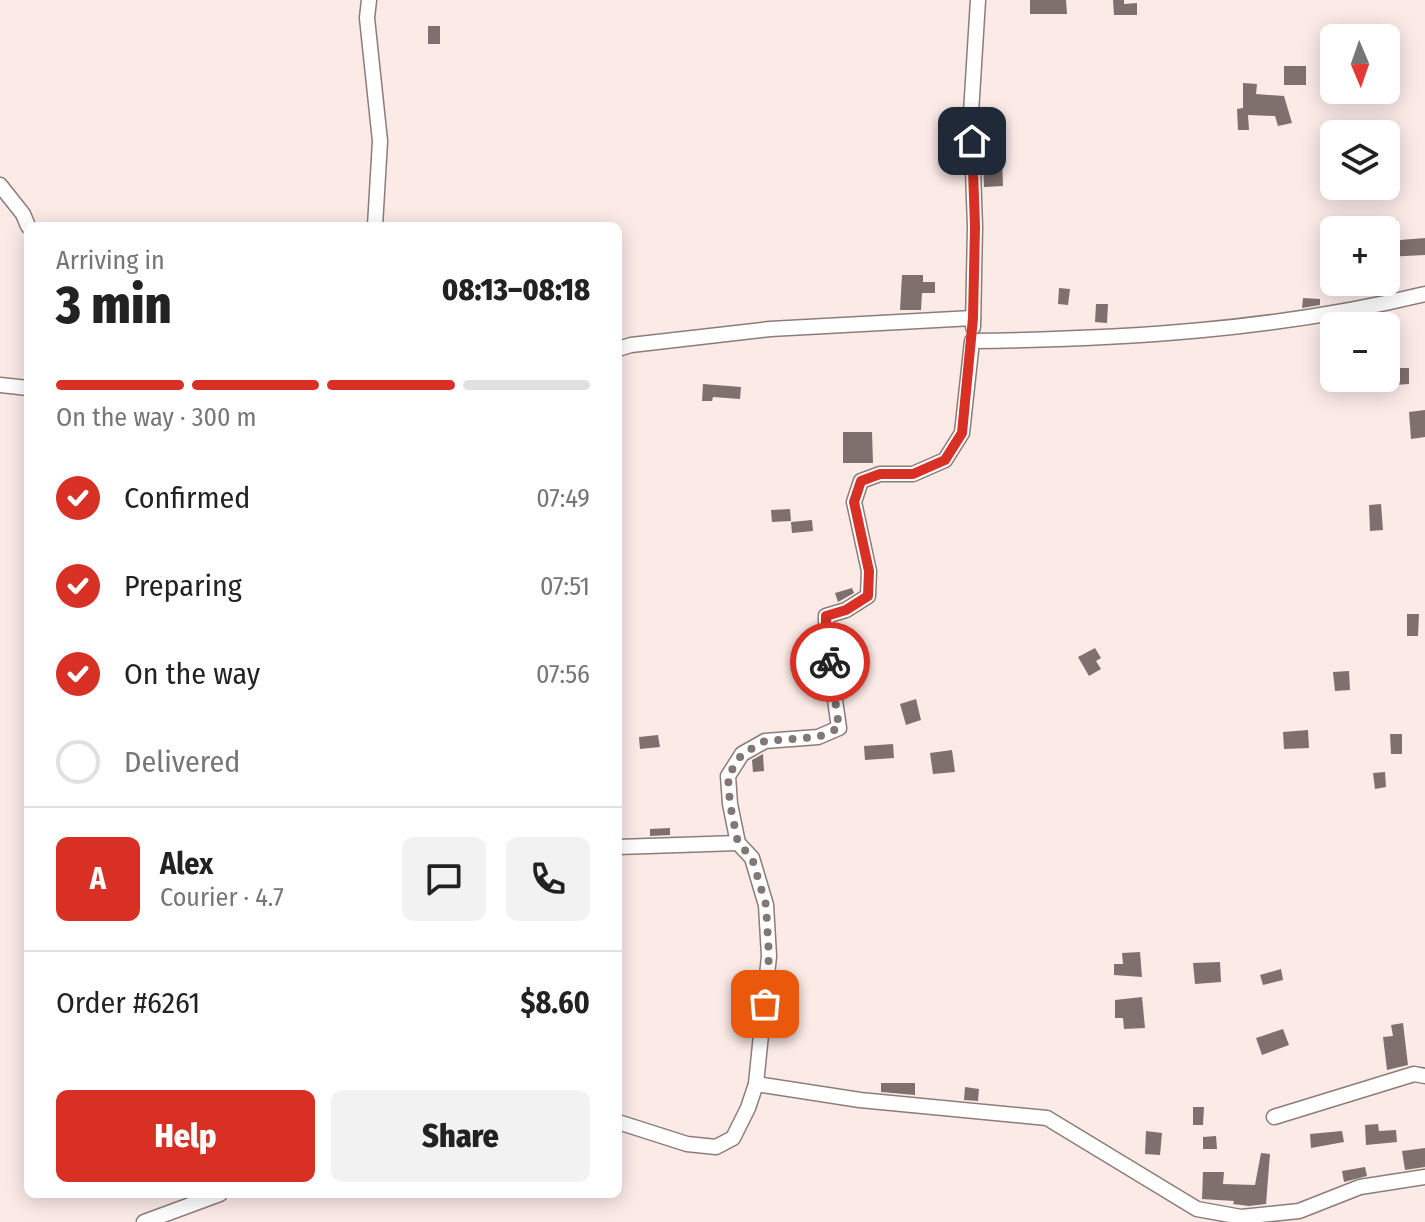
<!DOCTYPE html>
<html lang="en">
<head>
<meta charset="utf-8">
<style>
	:root { --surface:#fff; --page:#f2f2f2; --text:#222; --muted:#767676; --line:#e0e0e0; --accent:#d93025 }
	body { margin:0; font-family:"Fira Sans Condensed",sans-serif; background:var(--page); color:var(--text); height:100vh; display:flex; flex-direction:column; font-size:30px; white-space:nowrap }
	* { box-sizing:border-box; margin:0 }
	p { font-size:26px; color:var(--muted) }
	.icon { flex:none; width:44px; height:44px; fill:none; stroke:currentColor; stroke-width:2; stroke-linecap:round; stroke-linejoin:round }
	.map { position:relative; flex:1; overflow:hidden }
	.side { position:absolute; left:24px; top:222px; width:598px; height:976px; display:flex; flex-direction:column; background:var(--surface); border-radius:12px; box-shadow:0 4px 20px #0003 }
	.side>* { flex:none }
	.needle { width:52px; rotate:178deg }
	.tools { position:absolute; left:1320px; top:24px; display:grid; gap:16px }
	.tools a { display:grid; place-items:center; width:80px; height:80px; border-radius:12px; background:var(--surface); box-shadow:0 4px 20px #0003; font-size:40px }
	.pin { position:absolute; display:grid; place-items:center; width:68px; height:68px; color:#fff; margin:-34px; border-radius:16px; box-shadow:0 4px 12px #0006 }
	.courier { position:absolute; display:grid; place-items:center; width:80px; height:80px; margin:-40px; border:6px solid #d93025; border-radius:50%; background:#fff; color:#222; box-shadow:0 2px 10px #0007 }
	.headline em { font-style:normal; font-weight:800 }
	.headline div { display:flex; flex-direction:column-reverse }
	.headline { display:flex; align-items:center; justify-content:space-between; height:136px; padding:0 32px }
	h1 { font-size:52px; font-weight:800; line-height:60px }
	.bar { display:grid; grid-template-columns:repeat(4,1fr); gap:12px 8px; align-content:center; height:96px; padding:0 32px }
	.bar i { height:10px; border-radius:6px; background:var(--line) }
	.bar .active { background:var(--accent) }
	.bar p { grid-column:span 4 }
	.line { display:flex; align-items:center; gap:20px; padding:0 32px; border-top:2px solid var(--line) }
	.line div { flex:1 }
	.round { display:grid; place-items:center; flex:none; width:84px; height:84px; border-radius:12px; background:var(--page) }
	ol { padding:0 32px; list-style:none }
	li { display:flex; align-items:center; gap:24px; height:88px }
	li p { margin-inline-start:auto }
	li .icon { padding:8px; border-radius:50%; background:var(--accent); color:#fff; stroke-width:4 }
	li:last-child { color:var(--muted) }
	li i { width:44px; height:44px; border:4px solid var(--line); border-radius:50% }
	.button { display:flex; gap:16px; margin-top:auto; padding:16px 32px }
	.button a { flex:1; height:92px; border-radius:12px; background:var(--accent); color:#fff; font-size:32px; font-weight:800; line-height:92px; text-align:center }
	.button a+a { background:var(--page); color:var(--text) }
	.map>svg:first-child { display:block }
</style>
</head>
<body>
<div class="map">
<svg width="1425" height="1222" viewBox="0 0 1425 1222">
	<rect width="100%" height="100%" fill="#fbeae6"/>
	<g fill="#7f706d">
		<polygon points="1030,0 1066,0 1067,14 1030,14"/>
		<polygon points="1113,0 1124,0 1124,4 1137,3 1137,15 1114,15"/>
		<rect x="428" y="26" width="12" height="18"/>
		<rect x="1284" y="66" width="22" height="19"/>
		<polygon points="1243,83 1257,84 1256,94 1284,96 1292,123 1278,126 1275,116 1248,115 1249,130 1238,130 1237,109 1243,108"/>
		<polygon points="983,158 1002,158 1003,186 984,187"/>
		<polygon points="1384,219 1397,219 1397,237 1399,237 1400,240 1425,238 1425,255 1386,257"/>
		<polygon points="902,275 923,275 923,282 935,282 935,293 922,293 921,310 900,310"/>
		<polygon points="1059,288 1070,289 1068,305 1058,304"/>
		<polygon points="1303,298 1320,299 1320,305 1302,308"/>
		<polygon points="1096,304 1108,304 1107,323 1095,322"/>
		<polygon points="1395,368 1409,368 1409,384 1395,385"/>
		<polygon points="703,384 741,387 740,399 713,397 712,401 702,401"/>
		<polygon points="1425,410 1425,437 1411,439 1409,412"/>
		<polygon points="843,432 872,432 873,463 843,463"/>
		<polygon points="1381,504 1383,530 1370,531 1369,505"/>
		<polygon points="790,509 791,521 772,522 771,510"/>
		<polygon points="812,520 813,531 792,533 791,522"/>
		<polygon points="852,588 854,593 838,602 835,593"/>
		<polygon points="1407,614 1419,614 1418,636 1407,636"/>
		<polygon points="1095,648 1101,658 1096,661 1101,669 1089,676 1078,657"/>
		<polygon points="1349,671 1350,690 1335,691 1333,672"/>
		<polygon points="916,699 921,720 906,725 900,704"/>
		<polygon points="1308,730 1309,748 1284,749 1283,732"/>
		<polygon points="1390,734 1402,734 1402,754 1391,754"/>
		<polygon points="658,735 660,747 640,749 639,737"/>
		<polygon points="893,744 894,758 865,760 864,746"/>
		<polygon points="952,750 955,772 933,774 930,753"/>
		<polygon points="763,754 764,771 753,772 752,760"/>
		<polygon points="1385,772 1386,787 1375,789 1373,773"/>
		<polygon points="670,828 670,835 650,836 650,829"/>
		<polygon points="1140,952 1142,977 1114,975 1114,964 1123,964 1122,953"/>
		<polygon points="1220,962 1221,982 1195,984 1193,963"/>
		<polygon points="1281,969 1283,980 1263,985 1260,975"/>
		<polygon points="1142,997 1145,1028 1124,1029 1123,1018 1115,1018 1115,1000"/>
		<polygon points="1403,1023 1408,1065 1387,1070 1383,1037 1393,1036 1391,1025"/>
		<polygon points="1283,1029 1289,1045 1262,1055 1256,1038"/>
		<polygon points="881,1083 915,1083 915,1095 881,1092"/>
		<polygon points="965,1087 979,1089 978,1101 964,1100"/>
		<polygon points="1193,1107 1204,1107 1203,1125 1193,1125"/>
		<polygon points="1378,1124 1379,1131 1396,1130 1397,1142 1366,1145 1365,1125"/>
		<polygon points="1146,1131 1162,1133 1160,1155 1145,1154"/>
		<polygon points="1342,1131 1344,1142 1311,1148 1310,1134"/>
		<polygon points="1216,1136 1217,1149 1203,1149 1203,1137"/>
		<polygon points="1425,1148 1425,1167 1405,1170 1402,1151"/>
		<polygon points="1261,1153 1270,1154 1266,1204 1249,1206 1233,1204 1234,1201 1202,1199 1203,1172 1224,1172 1223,1184 1255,1185"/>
		<polygon points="1365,1167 1367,1176 1344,1182 1342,1171"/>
	</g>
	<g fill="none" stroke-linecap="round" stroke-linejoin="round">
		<g stroke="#8b7d79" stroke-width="17">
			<g id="minor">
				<polyline points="369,0 367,18 380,141 375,226"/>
				<polyline points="0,185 23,214 28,226"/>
				<polyline points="973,327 975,227 971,113 978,0"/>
				<polyline points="618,349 631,345 770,329 973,318"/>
				<polyline points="0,385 28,388"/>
				<polyline points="618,847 738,843"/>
				<polyline points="756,1084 860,1100 1047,1118 1197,1209 1241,1217 1299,1211 1360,1187 1425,1177"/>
				<polyline points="1274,1117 1414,1074 1425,1076"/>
				<path d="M618,1122L687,1144L716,1147L733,1138L748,1108L756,1084L769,956L766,905L752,858L738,843L730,804L728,776L742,754L765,741L818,737L839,728L826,637V616L846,610L868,596L869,571L854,502L861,481L880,474H913L945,460L962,433L972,341C1124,339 1277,330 1425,294"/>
				<polyline points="144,1222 220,1194"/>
			</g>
		</g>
		<use href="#minor" stroke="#fff" stroke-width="14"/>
	</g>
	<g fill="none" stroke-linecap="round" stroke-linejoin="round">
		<polyline stroke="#817875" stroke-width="8" stroke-dasharray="0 14.4" points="765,1004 769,956 766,905 752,858 738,843 730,804 728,776 742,754 765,741 818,737 839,728 830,662"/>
		<polyline stroke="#d93025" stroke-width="10" points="830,662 826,637 826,616 846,610 868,596 869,571 854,502 861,481 880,474 913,474 945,460 962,433 973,318 975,227 972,141"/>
	</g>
</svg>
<div class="tools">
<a><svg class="needle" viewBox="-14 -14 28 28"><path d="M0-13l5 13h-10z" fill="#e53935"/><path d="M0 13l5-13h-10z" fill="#767676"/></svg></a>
<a><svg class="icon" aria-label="layers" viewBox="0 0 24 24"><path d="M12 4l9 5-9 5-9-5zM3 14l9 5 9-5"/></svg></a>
<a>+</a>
<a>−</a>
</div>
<div class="pin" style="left:765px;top:1004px;background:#ea580c"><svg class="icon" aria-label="bag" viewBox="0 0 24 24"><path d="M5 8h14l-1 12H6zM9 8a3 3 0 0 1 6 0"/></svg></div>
<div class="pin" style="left:972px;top:141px;background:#1f2937"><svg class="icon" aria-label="home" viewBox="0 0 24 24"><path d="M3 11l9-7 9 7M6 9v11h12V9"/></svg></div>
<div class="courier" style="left:830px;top:662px"><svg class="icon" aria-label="bike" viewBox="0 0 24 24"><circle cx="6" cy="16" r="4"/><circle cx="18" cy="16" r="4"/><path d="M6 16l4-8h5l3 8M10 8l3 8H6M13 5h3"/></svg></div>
<section class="side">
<div class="headline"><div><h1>3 min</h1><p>Arriving in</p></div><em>08:13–08:18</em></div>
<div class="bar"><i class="active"></i><i class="active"></i><i class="active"></i><i></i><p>On the way · 300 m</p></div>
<ol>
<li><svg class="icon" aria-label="check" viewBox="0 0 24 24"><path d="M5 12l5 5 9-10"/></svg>Confirmed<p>07:49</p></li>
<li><svg class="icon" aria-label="check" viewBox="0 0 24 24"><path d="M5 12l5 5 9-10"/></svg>Preparing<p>07:51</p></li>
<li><svg class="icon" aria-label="check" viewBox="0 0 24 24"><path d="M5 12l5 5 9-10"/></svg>On the way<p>07:56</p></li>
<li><i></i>Delivered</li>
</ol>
<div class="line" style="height:144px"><b class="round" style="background:var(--accent);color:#fff">A</b><div><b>Alex</b><p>Courier · 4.7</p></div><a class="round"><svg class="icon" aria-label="chat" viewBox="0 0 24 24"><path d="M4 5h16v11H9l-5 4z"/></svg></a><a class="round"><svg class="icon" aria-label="phone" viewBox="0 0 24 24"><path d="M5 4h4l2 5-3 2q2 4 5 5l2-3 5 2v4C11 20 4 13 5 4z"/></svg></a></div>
<div class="line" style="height:104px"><div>Order #6261</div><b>$8.60</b></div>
<div class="button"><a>Help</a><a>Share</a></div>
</section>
</div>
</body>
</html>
